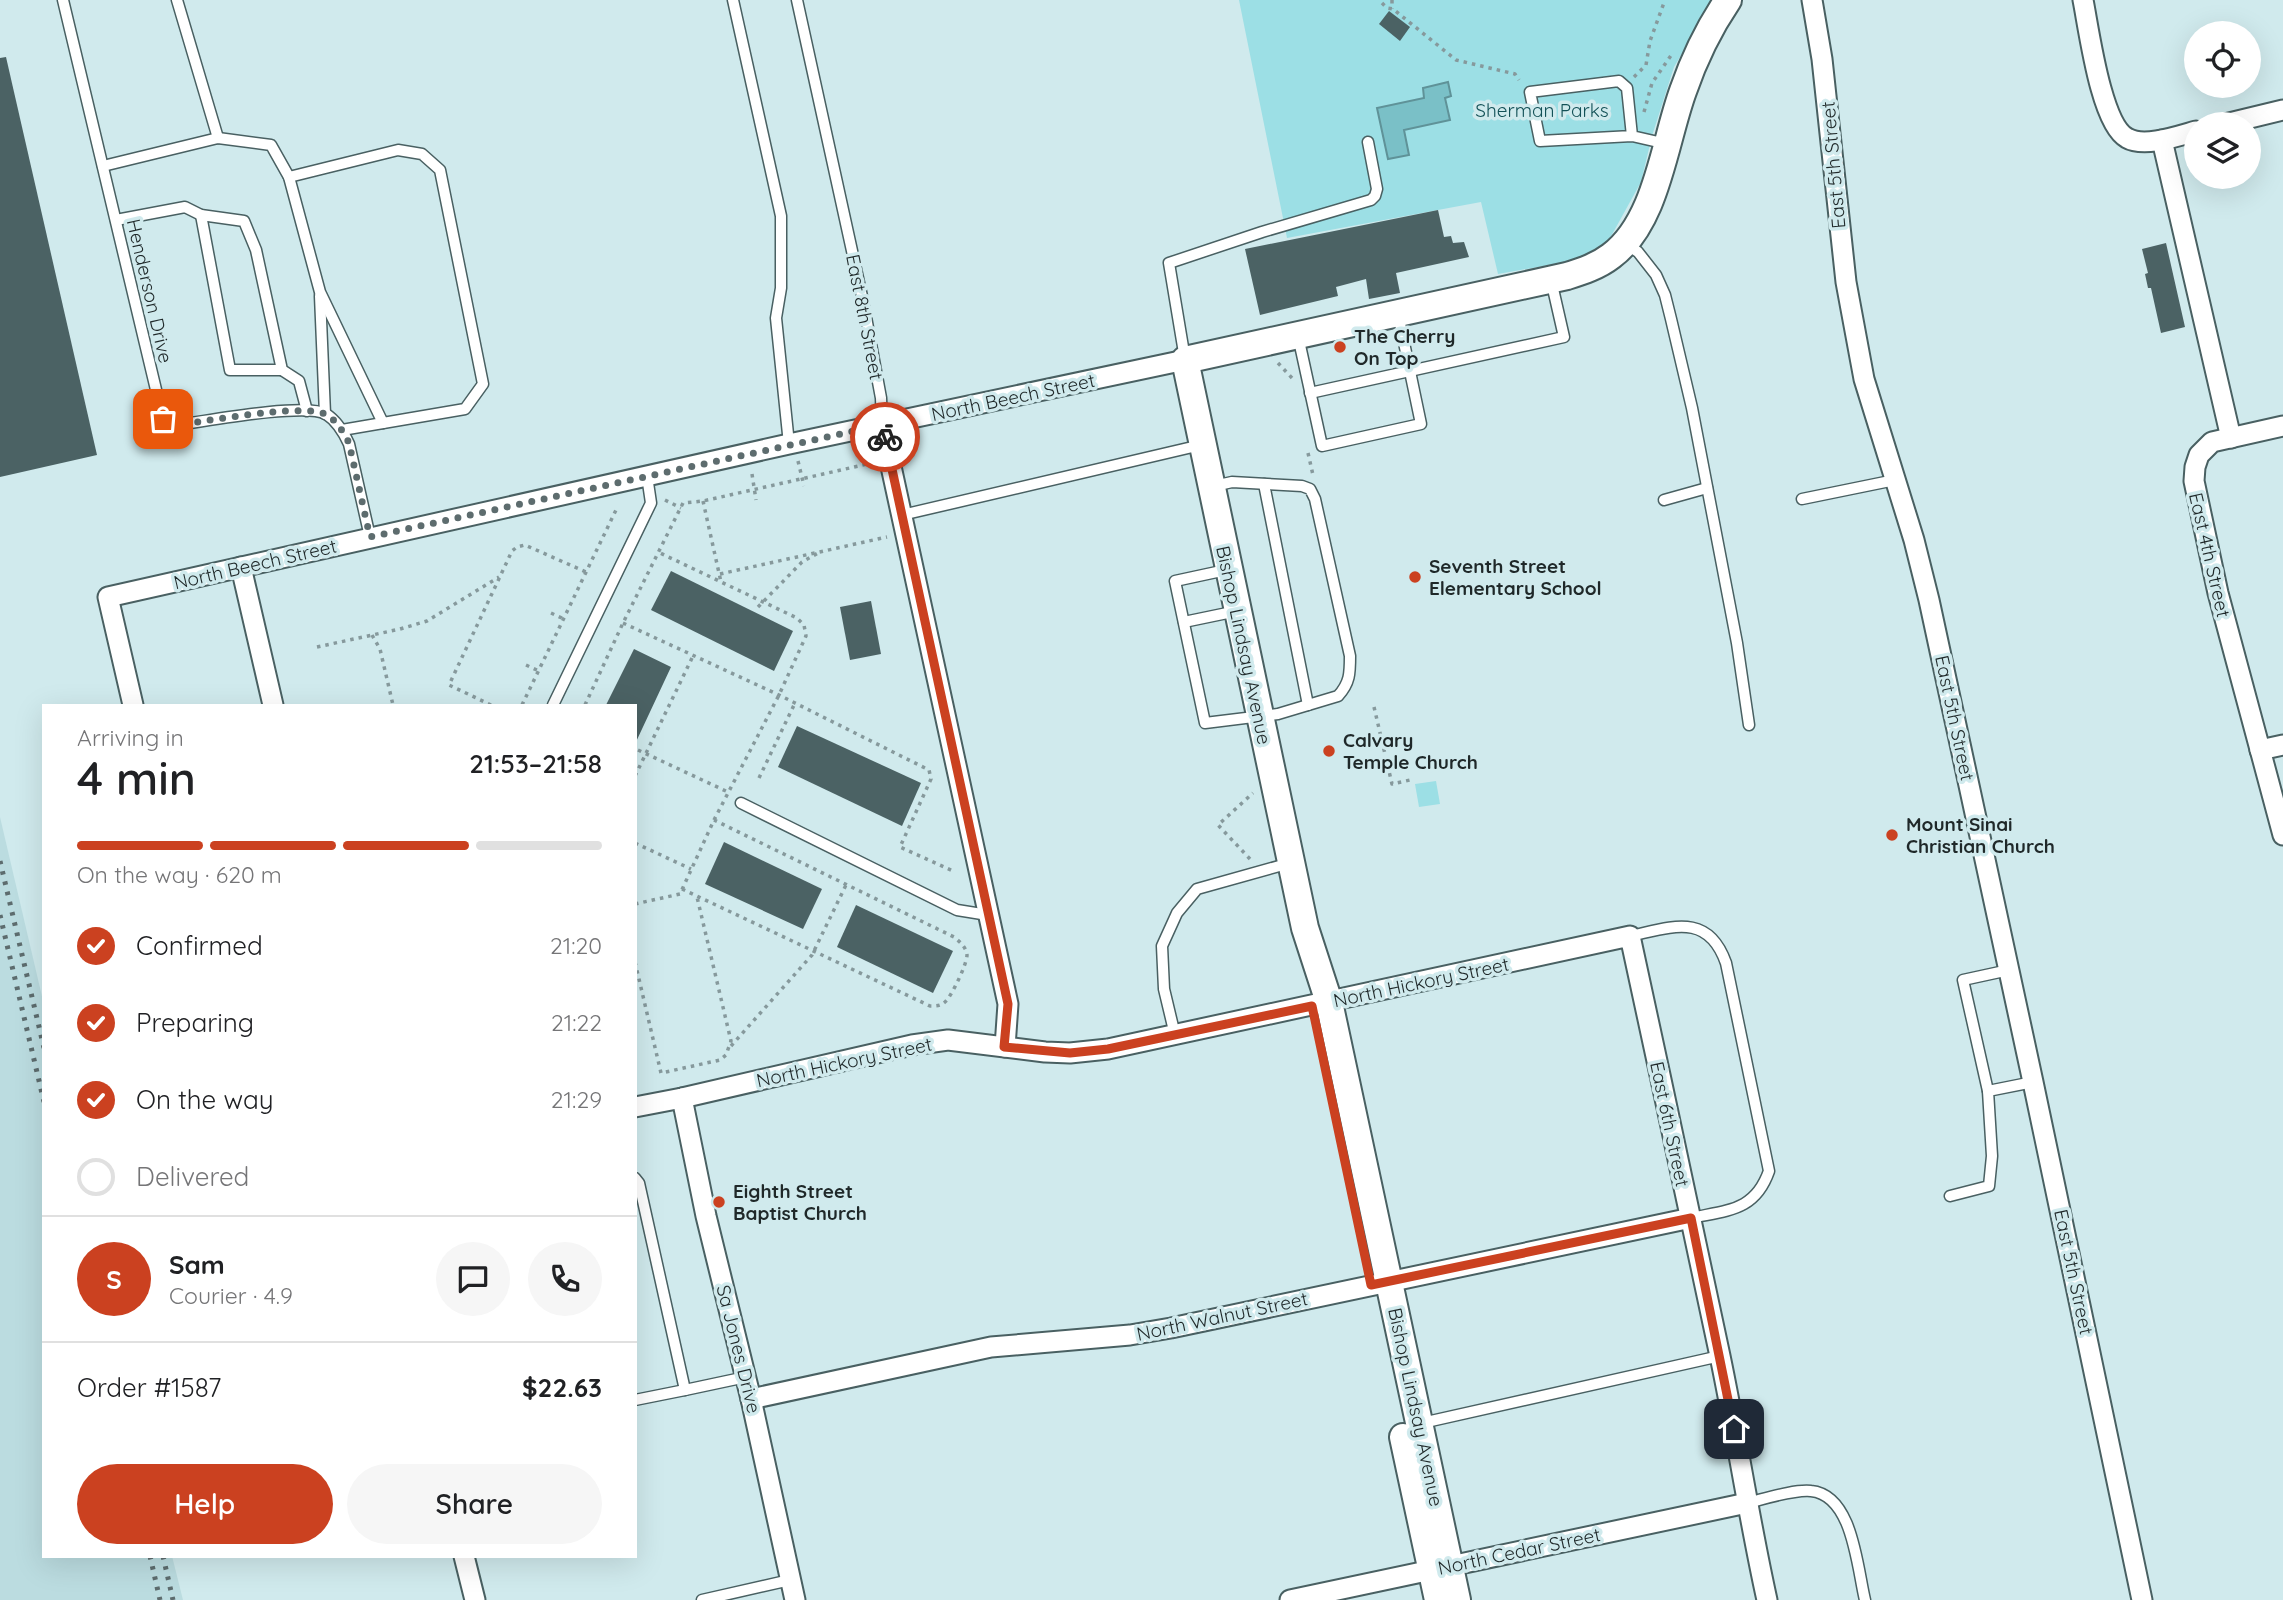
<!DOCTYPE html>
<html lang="en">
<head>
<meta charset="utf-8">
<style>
	:root { --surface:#fff; --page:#f6f6f6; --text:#202124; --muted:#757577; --line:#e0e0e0; --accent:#cb4120 }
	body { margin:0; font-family:Quicksand,sans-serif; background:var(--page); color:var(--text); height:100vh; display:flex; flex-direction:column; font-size:26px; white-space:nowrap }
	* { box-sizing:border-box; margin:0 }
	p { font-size:23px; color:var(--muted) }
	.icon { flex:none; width:38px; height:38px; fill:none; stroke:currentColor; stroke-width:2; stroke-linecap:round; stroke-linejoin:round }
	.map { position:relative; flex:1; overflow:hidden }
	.sheet { position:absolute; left:42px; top:704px; width:595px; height:854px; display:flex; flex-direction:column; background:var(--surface); border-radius:0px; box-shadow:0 7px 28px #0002 }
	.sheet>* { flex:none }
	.fabs { position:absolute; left:2184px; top:21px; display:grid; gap:14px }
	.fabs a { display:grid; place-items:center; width:77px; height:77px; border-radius:50%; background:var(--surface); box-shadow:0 7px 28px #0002; font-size:35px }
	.pin { position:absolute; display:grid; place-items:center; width:60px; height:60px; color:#fff; margin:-30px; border-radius:14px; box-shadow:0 4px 10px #0006 }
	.courier { position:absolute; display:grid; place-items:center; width:70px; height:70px; margin:-35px; border:5px solid #cb4120; border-radius:50%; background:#fff; color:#222; box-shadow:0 2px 9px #0007 }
	.summary em { font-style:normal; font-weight:600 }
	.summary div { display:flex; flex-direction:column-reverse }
	.summary { display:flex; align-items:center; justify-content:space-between; height:119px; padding:0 35px }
	h1 { font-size:46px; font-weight:600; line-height:52px }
	.bar { display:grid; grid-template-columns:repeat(4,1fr); gap:10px 7px; align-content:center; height:84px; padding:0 35px }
	.bar i { height:9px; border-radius:5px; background:var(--line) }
	.bar .on { background:var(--accent) }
	.bar p { grid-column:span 4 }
	.line { display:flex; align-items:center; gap:18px; padding:0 35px; border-top:2px solid var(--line) }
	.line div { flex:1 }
	.round { display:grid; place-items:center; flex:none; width:74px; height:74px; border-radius:37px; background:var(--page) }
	ol { padding:0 35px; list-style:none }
	li { display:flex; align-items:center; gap:21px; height:77px }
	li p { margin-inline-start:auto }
	li .icon { padding:7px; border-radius:50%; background:var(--accent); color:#fff; stroke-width:4 }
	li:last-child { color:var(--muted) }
	li i { width:38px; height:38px; border:4px solid var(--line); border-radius:50% }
	.action { display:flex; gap:14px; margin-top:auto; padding:14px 35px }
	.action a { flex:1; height:80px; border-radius:42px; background:var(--accent); color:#fff; font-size:28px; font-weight:600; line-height:80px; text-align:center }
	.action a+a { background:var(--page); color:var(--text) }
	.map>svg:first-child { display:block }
</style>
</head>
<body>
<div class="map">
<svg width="2283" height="1600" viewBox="0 0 2283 1600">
	<rect width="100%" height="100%" fill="#d0eaed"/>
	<polygon fill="#bbdce0" points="0,817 44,1005 44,1556 172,1556 183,1600 0,1600"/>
	<g fill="#9cdfe5">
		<polygon points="1239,0 1714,0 1674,67 1652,136 1641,182 1609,240 1577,260 1498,274 1481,202 1287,238"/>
		<polygon points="1436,781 1440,804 1419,807 1415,784"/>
	</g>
	<polygon fill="#7ac0c7" stroke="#5f9298" stroke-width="2" points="1448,82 1451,96 1445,98 1450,120 1404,130 1409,155 1388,159 1377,108 1424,98 1423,88"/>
	<g fill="#4b6264">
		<polygon points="1389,11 1410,27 1400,41 1379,24"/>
		<polygon points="6,57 97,455 0,477 0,58"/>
		<polygon points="1438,210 1444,237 1451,236 1453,243 1464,242 1469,257 1396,273 1400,293 1369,299 1366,279 1336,287 1338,296 1260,315 1245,249"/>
		<polygon points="2166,243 2185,327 2161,333 2151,288 2148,288 2145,274 2148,273 2142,249"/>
		<polygon points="671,571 793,631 774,671 651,610"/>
		<polygon points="871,601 881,654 850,660 840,607"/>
		<polygon points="634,649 671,667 635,744 635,705 606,705"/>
		<polygon points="797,726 921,783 902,826 778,767"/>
		<polygon points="724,842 822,889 803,929 705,884"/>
		<polygon points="856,905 953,951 933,993 837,947"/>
	</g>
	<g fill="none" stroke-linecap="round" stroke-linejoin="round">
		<g stroke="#496062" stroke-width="13">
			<g id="lane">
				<path d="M63,0L163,419L171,426C200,422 305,402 326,414C337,421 344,433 349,444L370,537"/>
				<polyline points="177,0 218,138"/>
				<polyline points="733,0 781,216 781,288 776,318 789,444"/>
				<polyline points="797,0 863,301 881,398 882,425"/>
				<polyline points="1632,136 1627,88 1619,81 1530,92 1540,141 1632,136 1667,144"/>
				<polyline points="103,166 218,138 271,145 289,177 320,292 383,423 342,430"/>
				<polyline points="289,177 398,150 422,154 440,170 483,384 465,409 383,423"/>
				<polyline points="201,215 230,370 282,370"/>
				<polyline points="116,220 185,207 201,215 244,221 256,250 282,370 299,381 307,411"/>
				<polyline points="1626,244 1638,252 1656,275 1665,295 1671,319 1692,408 1737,643 1749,725"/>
				<polyline points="320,296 325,414"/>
				<polyline points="1298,336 1322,446 1421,424 1398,314"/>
				<polyline points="1185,359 1169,263 1262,232 1371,200 1375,196 1377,189 1368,142"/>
				<polyline points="1310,393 1564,337 1551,280"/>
				<polyline points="1264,484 1308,705"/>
				<path d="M1214,486L1232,482L1302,486L1310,489L1315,499L1350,656C1350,673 1350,683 1338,696L1278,714L1205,723L1175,581L1226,570"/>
				<polyline points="1802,499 1895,480"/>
				<polyline points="1664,500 1707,488"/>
				<polyline points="902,515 1201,445"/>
				<polyline points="1184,622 1237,611"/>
				<polyline points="553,705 651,503 647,476"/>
				<polyline points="741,803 957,910 988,915"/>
				<path d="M1630,936C1672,927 1708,912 1726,963L1769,1171C1755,1211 1728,1210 1691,1218"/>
				<polyline points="1175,1035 1164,989 1162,946 1177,913 1197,889 1290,863"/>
				<polyline points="1988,1091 1963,980 2009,970"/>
				<polyline points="635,1178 639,1183 685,1390 746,1377"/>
				<polyline points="1950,1196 1989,1186 1992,1156 1988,1091 2033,1082"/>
				<polyline points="635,1400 685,1390"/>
				<polyline points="1422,1423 1720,1356"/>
				<path d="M1747,1503C1764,1499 1795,1489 1811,1491C1853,1495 1857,1567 1865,1600"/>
				<polyline points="702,1600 790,1580"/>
			</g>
		</g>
		<g stroke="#496062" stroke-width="23">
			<g id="street">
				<polyline points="1812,0 1822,59 1846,282 1864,379 1914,540 1929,600 2033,1082 2142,1600"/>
				<path d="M2083,0C2089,30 2101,124 2127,138C2144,148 2178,136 2196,131"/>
				<polyline points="2225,124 2283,110"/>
				<polyline points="2162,140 2231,438"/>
				<polyline points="882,425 1008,1004 1005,1047"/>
				<polyline points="2283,426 2212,442 2199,455 2195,467 2194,481 2218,593 2283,835"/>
				<polyline points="241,567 273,705"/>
				<polyline points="133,705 108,597 789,444 1185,360"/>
				<polyline points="2260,750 2283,745"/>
				<polyline points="682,1098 706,1216 751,1399 795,1600"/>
				<path d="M635,1107L682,1098L912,1045L948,1040L1045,1052L1070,1053L1108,1049L1630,936C1660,1076 1691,1216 1720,1356C1737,1437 1749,1519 1767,1600"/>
				<polyline points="751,1399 991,1347 1130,1335 1171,1328 1691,1218"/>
				<polyline points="464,1556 475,1600"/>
				<polyline points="1290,1600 1747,1503"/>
			</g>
		</g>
		<g stroke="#496062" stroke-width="30">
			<g id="secondary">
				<polyline points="1403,1437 1438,1600"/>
				<path d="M1457,1600L1329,1002L1305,928L1185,360L1567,276C1583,271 1598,266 1611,256C1657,222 1664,143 1683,91C1694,59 1709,28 1728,0"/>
			</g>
		</g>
		<g stroke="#86999c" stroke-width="3.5" stroke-dasharray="3.5 5" stroke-linecap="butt">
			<polyline points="1392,0 1392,9"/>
			<polyline points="1382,3 1387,8 1393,9 1456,60 1515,74 1519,80"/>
			<polyline points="1634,77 1646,65 1650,41 1665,0"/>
			<polyline points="1644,112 1652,83 1672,54"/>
			<polyline points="1278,363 1292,378"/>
			<polyline points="1308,453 1313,475"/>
			<polyline points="798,461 804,486"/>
			<polyline points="752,474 756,500"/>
			<polyline points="665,500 681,508"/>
			<polyline points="703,501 721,582"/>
			<polyline points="720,574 887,537"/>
			<polyline points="758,607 802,562 818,553"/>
			<polyline points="551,613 564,619"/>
			<polyline points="623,623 779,695 929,770 931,779 900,847 953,871"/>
			<polyline points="372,635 380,649 393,705"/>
			<polyline points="317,647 400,629 427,621 499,577"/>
			<polyline points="526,665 539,671"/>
			<polyline points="491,705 449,685 512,551 517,547 525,545 586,572"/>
			<polyline points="522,705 616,510"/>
			<polyline points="585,705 623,623 683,503 703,501 872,463"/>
			<polyline points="1374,707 1392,784 1410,780"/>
			<polyline points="638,750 728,792"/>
			<polyline points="635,776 693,656"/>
			<polyline points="759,778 795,703"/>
			<polyline points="635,843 691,869"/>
			<polyline points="1250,859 1218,825 1253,793"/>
			<path d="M682,889L930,1006C937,1006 941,1006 946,1001C952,995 967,964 967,955C966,947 960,942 954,937L714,820"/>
			<polyline points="635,904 680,894 714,820 779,695 806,636 804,625 797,618 658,552"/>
			<polyline points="635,962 661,1073 720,1060 726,1055 731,1041 697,897"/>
			<polyline points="731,1046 812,955 846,885"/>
		</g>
		<use href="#lane" stroke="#fff" stroke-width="10"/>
		<use href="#street" stroke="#fff" stroke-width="19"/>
		<use href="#secondary" stroke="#fff" stroke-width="26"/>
		<g stroke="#5d6c6e" stroke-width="5" stroke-dasharray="3.5 7" stroke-linecap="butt">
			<polyline points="0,861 44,1048"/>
			<polyline points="0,915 44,1102"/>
			<polyline points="150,1556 160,1600"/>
			<polyline points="163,1556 173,1600"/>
		</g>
	</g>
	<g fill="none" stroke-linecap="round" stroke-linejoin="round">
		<path stroke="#5d6c6e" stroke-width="7" stroke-dasharray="0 12.6" d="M163,419L171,426C201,422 302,403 325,414C336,419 344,433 349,443L370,537L882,425L885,437"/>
		<polyline stroke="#cb4120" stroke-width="9" points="885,437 1008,1004 1004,1047 1070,1053 1108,1049 1312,1006 1371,1285 1691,1218 1734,1429"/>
	</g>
	<g fill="#cb4120" stroke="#d0eaed" stroke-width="2.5">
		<circle cx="1340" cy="347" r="7"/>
		<circle cx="1415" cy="577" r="7"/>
		<circle cx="1329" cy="751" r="7"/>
		<circle cx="1892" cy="835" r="7"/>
		<circle cx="719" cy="1202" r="7"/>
	</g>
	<g text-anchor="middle" stroke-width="7" stroke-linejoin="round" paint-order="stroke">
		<g font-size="19" fill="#135157" stroke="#d0eaed">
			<text x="1542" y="117">Sherman Parks</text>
		</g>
		<g font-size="19" fill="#1f2829" stroke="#d0eaed">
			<text transform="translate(1833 165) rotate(-95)" y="7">East 5th Street</text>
			<text transform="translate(150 291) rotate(77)" y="7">Henderson Drive</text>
			<text transform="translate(865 317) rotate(79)" y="7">East 8th Street</text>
			<text transform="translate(1013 397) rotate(-12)" y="7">North Beech Street</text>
			<text transform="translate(2210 555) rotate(77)" y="7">East 4th Street</text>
			<text transform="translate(255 564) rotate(-13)" y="7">North Beech Street</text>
			<text transform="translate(1244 645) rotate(78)" y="7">Bishop Lindsay Avenue</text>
			<text transform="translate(1955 718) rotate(78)" y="7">East 5th Street</text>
			<text transform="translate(1421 982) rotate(-12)" y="7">North Hickory Street</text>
			<text transform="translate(844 1062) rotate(-12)" y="7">North Hickory Street</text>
			<text transform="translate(1670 1124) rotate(78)" y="7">East 6th Street</text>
			<text transform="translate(2074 1272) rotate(78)" y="7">East 5th Street</text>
			<text transform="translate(1222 1316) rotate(-12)" y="7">North Walnut Street</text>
			<text transform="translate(739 1349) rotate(76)" y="7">Sa Jones Drive</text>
			<text transform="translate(1416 1407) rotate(78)" y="7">Bishop Lindsay Avenue</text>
			<text transform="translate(1519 1551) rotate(-12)" y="7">North Cedar Street</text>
		</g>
		<g font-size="19" font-weight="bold" fill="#1f2829" stroke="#d0eaed" text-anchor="start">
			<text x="1354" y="343">The Cherry<tspan x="1354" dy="22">On Top</tspan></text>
			<text x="1429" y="573">Seventh Street<tspan x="1429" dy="22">Elementary School</tspan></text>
			<text x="1343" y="747">Calvary<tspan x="1343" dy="22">Temple Church</tspan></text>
			<text x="1906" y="831">Mount Sinai<tspan x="1906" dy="22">Christian Church</tspan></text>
			<text x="733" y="1198">Eighth Street<tspan x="733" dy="22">Baptist Church</tspan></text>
		</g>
	</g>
</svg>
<div class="fabs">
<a><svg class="icon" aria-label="locate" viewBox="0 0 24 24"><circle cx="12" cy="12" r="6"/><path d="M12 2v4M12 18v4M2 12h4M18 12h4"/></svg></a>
<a><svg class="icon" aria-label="layers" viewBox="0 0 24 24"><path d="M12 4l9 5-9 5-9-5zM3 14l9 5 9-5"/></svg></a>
</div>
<div class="pin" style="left:163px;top:419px;background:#ea580c"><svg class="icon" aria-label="bag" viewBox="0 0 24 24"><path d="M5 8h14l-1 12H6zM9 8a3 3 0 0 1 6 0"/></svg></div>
<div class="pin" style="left:1734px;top:1429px;background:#1f2937"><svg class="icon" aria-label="home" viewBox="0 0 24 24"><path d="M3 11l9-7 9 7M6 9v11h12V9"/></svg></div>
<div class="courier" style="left:885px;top:437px"><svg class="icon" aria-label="bike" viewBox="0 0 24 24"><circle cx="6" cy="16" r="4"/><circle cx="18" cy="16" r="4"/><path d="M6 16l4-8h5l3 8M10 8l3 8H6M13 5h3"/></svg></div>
<section class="sheet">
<div class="summary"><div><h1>4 min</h1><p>Arriving in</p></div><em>21:53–21:58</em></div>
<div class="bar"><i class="on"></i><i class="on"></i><i class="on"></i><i></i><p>On the way · 620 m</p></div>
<ol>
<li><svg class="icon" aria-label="check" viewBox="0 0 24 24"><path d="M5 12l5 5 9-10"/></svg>Confirmed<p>21:20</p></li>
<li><svg class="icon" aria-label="check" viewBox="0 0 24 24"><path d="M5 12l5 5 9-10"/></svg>Preparing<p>21:22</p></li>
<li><svg class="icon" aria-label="check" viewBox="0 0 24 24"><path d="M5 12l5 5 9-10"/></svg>On the way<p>21:29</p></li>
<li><i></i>Delivered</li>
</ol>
<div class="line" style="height:126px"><b class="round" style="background:var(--accent);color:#fff">S</b><div><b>Sam</b><p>Courier · 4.9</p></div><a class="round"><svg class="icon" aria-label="chat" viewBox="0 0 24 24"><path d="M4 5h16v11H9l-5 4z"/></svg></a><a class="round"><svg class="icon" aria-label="phone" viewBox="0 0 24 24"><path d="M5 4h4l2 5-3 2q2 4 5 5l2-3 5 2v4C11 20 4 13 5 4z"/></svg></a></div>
<div class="line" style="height:91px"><div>Order #1587</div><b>$22.63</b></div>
<div class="action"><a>Help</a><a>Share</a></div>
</section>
</div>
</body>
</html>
